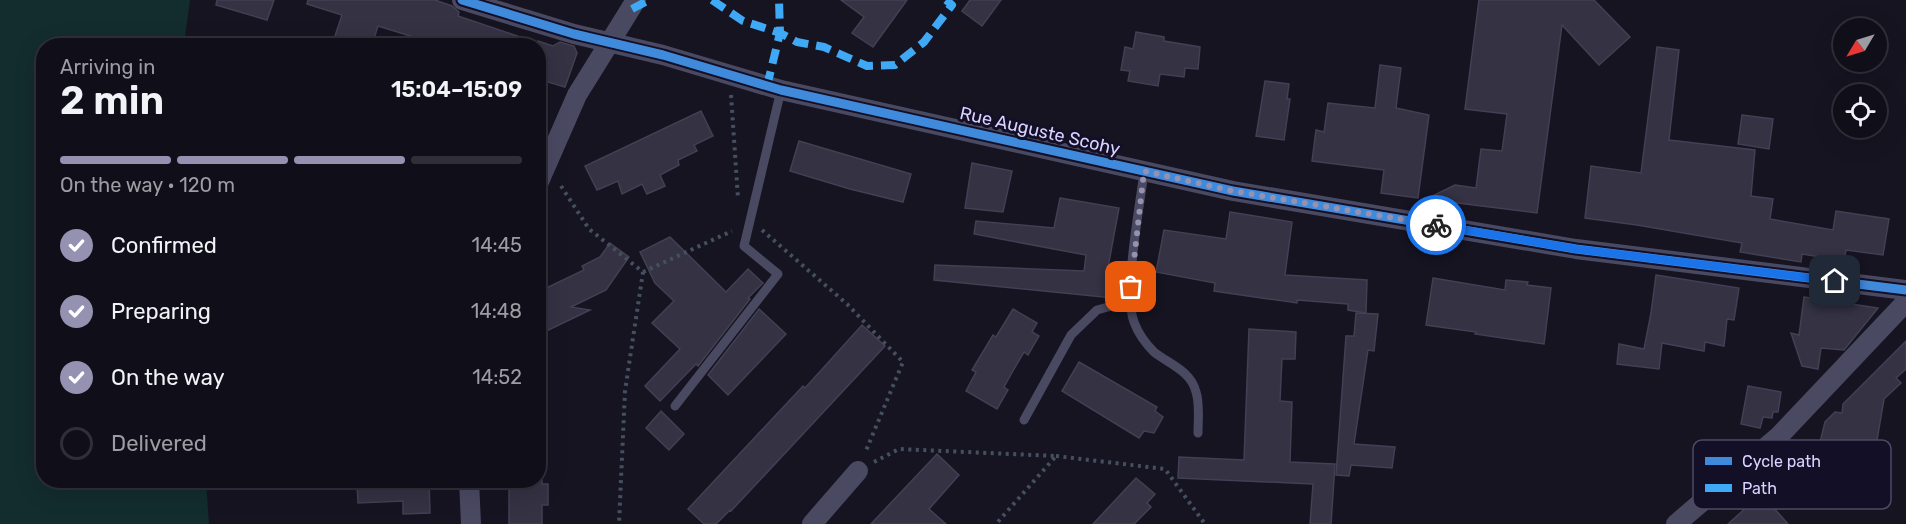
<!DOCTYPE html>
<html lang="en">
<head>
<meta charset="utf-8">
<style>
	:root { --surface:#100f19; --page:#191822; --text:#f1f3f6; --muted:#9c9ca2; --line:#302f38; --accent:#9591b1 }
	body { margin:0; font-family:Rubik,sans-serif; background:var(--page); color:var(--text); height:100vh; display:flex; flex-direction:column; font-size:22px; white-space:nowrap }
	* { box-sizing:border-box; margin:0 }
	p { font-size:20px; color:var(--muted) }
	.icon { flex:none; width:33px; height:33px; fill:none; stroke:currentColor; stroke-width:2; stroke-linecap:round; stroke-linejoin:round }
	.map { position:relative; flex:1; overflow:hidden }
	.sheet { position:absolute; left:36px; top:38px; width:510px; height:450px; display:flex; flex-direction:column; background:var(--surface); border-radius:24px; box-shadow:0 6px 24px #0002,0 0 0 2px var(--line) }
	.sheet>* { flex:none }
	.needle { width:39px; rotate:232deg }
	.buttons { position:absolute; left:1833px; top:18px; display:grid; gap:12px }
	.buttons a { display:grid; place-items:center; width:54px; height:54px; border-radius:50%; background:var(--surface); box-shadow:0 6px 24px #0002,0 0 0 2px var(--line); font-size:30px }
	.pin { position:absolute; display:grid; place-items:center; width:51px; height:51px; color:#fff; margin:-26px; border-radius:12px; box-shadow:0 3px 9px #0006 }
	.courier { position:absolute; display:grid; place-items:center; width:60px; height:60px; margin:-30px; border:4px solid #1a73e8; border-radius:50%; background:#fff; color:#222; box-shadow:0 2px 8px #0007 }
	.overview em { font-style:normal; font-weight:600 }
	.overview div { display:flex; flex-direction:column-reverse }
	.overview { display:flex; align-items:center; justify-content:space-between; height:102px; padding:0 24px }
	h1 { font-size:39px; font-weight:600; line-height:45px }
	.bar { display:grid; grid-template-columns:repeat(4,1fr); gap:9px 6px; align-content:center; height:72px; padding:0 24px }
	.bar i { height:8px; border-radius:4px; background:var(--line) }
	.bar .selected { background:var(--accent) }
	.bar p { grid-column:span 4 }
	ol { padding:0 24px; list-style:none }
	li { display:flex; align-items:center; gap:18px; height:66px }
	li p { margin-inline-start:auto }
	li .icon { padding:6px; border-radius:50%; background:var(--accent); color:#fff; stroke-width:4 }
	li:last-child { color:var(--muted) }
	li i { width:33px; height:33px; border:3px solid var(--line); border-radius:50% }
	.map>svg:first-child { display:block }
</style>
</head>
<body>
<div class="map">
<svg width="1906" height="524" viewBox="0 0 1906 524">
	<rect width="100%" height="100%" fill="#161421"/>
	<polygon fill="#132c2d" points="0,0 190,0 184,45 44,45 44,480 206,480 209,524 0,524"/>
	<g fill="#343243" stroke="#433f54" stroke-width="1.5">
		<polygon points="217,0 274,0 267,20 216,5"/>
		<polygon points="308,0 435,0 452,6 459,12 458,16 535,42 535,45 417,45 420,39 378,26 372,45 332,45 342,15 307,4"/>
		<polygon points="841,0 907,0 873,47 852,33 864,17"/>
		<polygon points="970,0 1001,0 982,26 962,11"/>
		<polygon points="1479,0 1594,0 1630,37 1599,65 1562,25 1537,213 1426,199 1455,185 1476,188 1481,149 1502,151 1507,114 1465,109"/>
		<polygon points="1136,32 1164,37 1164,41 1200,47 1198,69 1185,68 1184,77 1160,74 1158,86 1128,81 1130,71 1121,70 1125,47 1133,49"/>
		<polygon points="538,41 553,46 560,42 574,46 577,53 565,87 538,79"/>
		<polygon points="1657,47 1679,50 1669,140 1755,150 1751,196 1773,199 1770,219 1833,230 1836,211 1889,219 1883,255 1846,250 1844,261 1802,254 1801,262 1740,252 1742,243 1637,225 1585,218 1591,166 1641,173"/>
		<polygon points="1380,65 1401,68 1396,108 1429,115 1418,198 1381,193 1384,170 1312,161 1316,130 1324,132 1328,103 1375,108"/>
		<polygon points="1265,81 1289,84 1287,99 1290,99 1284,140 1256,136"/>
		<polygon points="701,111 713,136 694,145 697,151 678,160 679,165 660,175 665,186 647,194 642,184 622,194 618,181 597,190 585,166"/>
		<polygon points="1742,115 1773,119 1769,149 1738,144"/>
		<polygon points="799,141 911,174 903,202 850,189 790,171"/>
		<polygon points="972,163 1012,171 1003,212 965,208"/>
		<polygon points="1060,198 1119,208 1106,278 1116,279 1113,298 934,280 935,265 1084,271 1086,255 974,234 976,221 1054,228"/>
		<polygon points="1230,212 1292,222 1285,275 1367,280 1366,313 1348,310 1348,304 1297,300 1297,303 1214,291 1215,283 1156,272 1164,230 1226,239"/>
		<polygon points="670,237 726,292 748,269 763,283 748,298 750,299 698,366 696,364 660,401 645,386 680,349 652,323 674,301 655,283 640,252"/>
		<polygon points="610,243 629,257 606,290 571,307 590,310 538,335 538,292 584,270 582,266 600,257"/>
		<polygon points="1656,275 1739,288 1734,320 1727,319 1724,346 1705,342 1704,351 1662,343 1659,369 1617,364 1619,344 1644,349 1651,313"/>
		<polygon points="1433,278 1505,290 1506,280 1528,282 1527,285 1551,288 1544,344 1475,334 1476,332 1426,325"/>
		<polygon points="1804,297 1858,305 1878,308 1844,350 1821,348 1818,369 1802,366 1791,333 1799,335"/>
		<polygon points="759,309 786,334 728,395 708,375"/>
		<polygon points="1013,309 1037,323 1032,332 1039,336 1028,355 1024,352 1014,369 1004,387 1008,390 997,409 966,391 976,372 972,370 993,335 996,337"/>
		<polygon points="1356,313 1378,314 1374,351 1368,350 1354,444 1395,447 1392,468 1351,465 1349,476 1336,475 1346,336 1354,336"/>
		<polygon points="862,325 885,346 731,511 730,510 716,524 704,524 688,509 803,386 805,388 825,366"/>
		<polygon points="1249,329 1296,332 1295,359 1282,359 1281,379 1280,401 1292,402 1290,462 1335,464 1331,524 1310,524 1313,484 1178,478 1179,457 1244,460"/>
		<polygon points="1906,341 1906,369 1896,378 1901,383 1884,399 1870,481 1814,467 1825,422 1835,412 1842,413 1843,404"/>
		<polygon points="1079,362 1157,407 1155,411 1163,417 1154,433 1144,431 1139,438 1062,391"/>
		<polygon points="1748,386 1781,392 1778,412 1773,412 1772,418 1763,417 1760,428 1741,424"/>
		<polygon points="661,411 684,434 669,450 646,428"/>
		<polygon points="937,454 959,475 929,509 946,524 871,524"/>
		<polygon points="1136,478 1155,494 1147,503 1151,507 1134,524 1093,524"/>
		<polygon points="389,480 429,480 430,513 403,514 403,501 358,503 357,484 389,483"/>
		<polygon points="509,480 542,480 542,484 548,484 548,505 542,505 542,524 509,524"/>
		<polygon points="1757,498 1765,498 1788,524 1728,524"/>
	</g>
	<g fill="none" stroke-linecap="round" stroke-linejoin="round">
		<g stroke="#44505f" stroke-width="4" stroke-dasharray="3 4.5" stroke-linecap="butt">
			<polyline points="731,95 738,198"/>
			<polyline points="561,186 589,229 643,272 625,391 619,524"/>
			<polyline points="762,230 847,304 903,362 865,453"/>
			<polyline points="643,272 732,231"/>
			<polyline points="1056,456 1165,469 1205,524"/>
			<polyline points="874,462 899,449 1056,456 996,524"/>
		</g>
		<g stroke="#4a4962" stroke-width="9">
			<path d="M1144,172C1140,205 1123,294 1134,322C1138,333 1145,343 1154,352C1169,364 1191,371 1196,392C1200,404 1198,420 1198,433"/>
			<polyline points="675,406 778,274 744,246 781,90"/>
			<polyline points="1024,420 1071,335 1097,310 1130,301"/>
		</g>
		<g stroke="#4a4962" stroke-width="20">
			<polyline points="462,0 574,34 663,55 781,90 1233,191 1576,249 1906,290"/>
			<polyline points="538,184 577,95 636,0"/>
			<polyline points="469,480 471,524"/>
			<polyline points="812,524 858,471"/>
			<polyline points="1676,524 1780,435 1906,302"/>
		</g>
		<g stroke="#3fa9f5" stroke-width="8" stroke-dasharray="15 8" stroke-linecap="butt">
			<polyline points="712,0 743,21 780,33 797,42 824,47 867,66 895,65 924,42 952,5 946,0"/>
			<polyline points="632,9 649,0"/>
			<polyline points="767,86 780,33 779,0"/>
		</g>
		<g stroke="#130f26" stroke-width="13">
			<polyline id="cycleway" points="462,0 574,34 663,55 781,90 1233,191 1576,249 1906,290"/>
		</g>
		<use href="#cycleway" stroke="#408adc" stroke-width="9"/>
	</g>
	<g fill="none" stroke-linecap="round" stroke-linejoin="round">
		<polyline stroke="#9591b1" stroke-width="6" stroke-dasharray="0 10.8" points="1131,287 1144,171 1233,191 1436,225"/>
		<polyline stroke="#1a73e8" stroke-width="8" points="1436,225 1576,249 1835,281"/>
	</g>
	<g text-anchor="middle" stroke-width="6" stroke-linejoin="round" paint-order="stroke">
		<g font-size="18" fill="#d9d4ff" stroke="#130f26">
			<text transform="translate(1040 131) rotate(13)" y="6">Rue Auguste Scohy</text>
		</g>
	</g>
	<rect x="1693" y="440" width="198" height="69" rx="9" fill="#130f26" stroke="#4e4a67" stroke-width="1.5"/>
	<rect x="1705" y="457" width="27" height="8" fill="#408adc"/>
	<rect x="1705" y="484" width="27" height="8" fill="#3fa9f5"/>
	<g font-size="16" fill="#d9d4ff">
		<text x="1742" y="467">Cycle path</text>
		<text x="1742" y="494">Path</text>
	</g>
</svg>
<div class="buttons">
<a><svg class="needle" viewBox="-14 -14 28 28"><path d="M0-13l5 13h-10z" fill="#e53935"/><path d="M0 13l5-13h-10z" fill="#9c9ca2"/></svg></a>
<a><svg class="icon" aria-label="locate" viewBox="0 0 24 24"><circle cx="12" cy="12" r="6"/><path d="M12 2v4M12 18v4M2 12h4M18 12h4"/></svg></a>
</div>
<div class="pin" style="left:1131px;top:287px;background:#ea580c"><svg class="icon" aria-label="bag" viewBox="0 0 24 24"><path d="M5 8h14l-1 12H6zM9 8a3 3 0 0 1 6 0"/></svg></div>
<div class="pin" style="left:1835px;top:281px;background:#1f2937"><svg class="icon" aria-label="home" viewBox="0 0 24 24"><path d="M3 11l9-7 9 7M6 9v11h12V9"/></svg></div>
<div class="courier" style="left:1436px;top:225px"><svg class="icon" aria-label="bike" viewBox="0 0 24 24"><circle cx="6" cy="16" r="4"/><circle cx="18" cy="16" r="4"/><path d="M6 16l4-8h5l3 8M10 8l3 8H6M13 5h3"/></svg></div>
<section class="sheet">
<div class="overview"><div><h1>2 min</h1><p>Arriving in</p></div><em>15:04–15:09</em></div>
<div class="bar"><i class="selected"></i><i class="selected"></i><i class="selected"></i><i></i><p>On the way · 120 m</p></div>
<ol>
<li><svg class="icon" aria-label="check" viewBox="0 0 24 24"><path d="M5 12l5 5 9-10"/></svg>Confirmed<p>14:45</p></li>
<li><svg class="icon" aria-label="check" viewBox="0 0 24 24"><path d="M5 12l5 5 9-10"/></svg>Preparing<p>14:48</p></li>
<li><svg class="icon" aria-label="check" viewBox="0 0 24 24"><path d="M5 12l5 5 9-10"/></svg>On the way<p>14:52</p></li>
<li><i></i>Delivered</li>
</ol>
</section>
</div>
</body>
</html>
